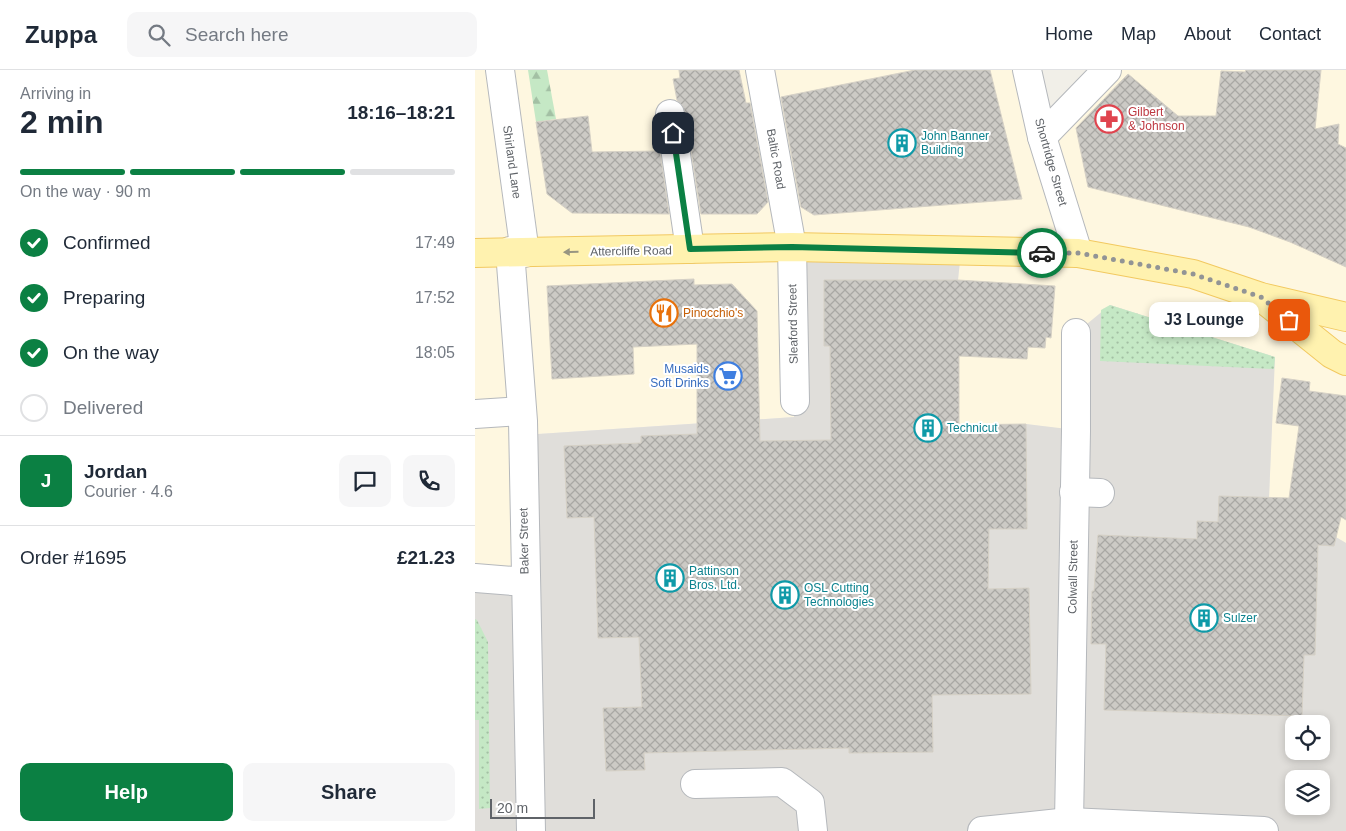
<!DOCTYPE html>
<html lang="en">
<head>
<meta charset="utf-8">
<style>
	:root { --surface:#fff; --page:#f6f6f7; --text:#1f2937; --muted:#747a83; --line:#e0e1e3; --accent:#0b8043 }
	body { margin:0; font-family:Arial,sans-serif; background:var(--page); color:var(--text); height:100vh; display:flex; flex-direction:column; font-size:19px; white-space:nowrap }
	* { box-sizing:border-box; margin:0 }
	p { font-size:16px; color:var(--muted) }
	.icon { flex:none; width:28px; height:28px; fill:none; stroke:currentColor; stroke-width:2; stroke-linecap:round; stroke-linejoin:round }
	.map { position:relative; flex:1; overflow:hidden }
	.details { display:flex; flex-direction:column; background:var(--surface); width:475px }
	.details>* { flex:none }
	.controls { position:absolute; left:810px; top:645px; display:grid; gap:10px }
	.controls a { display:grid; place-items:center; width:45px; height:45px; border-radius:10px; background:var(--surface); box-shadow:0 2px 8px #0003; font-size:25px }
	.scale { position:absolute; left:15px; bottom:12px; width:105px; box-sizing:border-box; padding-left:5px; border:2px solid #5f6368; border-top:0; font-size:14px; line-height:18px; white-space:nowrap; color:#5f6368; -webkit-text-stroke:4px #fff; paint-order:stroke }
	.pin { position:absolute; display:grid; place-items:center; width:42px; height:42px; color:#fff; margin:-21px; border-radius:10px; box-shadow:0 2px 8px #0006 }
	.courier { position:absolute; display:grid; place-items:center; width:50px; height:50px; margin:-25px; border:4px solid #0b8043; border-radius:50%; background:#fff; color:#222; box-shadow:0 1px 6px #0007 }
	.bubble { position:absolute; height:35px; border-radius:10px; background:var(--surface); box-shadow:0 2px 8px #0003; font-size:16px; font-weight:800; line-height:35px; text-align:center }
	.headline em { font-style:normal; font-weight:800 }
	.headline div { display:flex; flex-direction:column-reverse }
	.headline { display:flex; align-items:center; justify-content:space-between; height:85px; padding:0 20px }
	h1 { font-size:32px; font-weight:800; line-height:38px }
	.bar { display:grid; grid-template-columns:repeat(4,1fr); gap:8px 5px; align-content:center; height:60px; padding:0 20px }
	.bar i { height:6px; border-radius:4px; background:var(--line) }
	.bar .active { background:var(--accent) }
	.bar p { grid-column:span 4 }
	.line { display:flex; align-items:center; gap:12px; padding:0 20px; border-top:1px solid var(--line) }
	.line div { flex:1 }
	.round { display:grid; place-items:center; flex:none; width:52px; height:52px; border-radius:10px; background:var(--page) }
	ol { padding:0 20px; list-style:none }
	li { display:flex; align-items:center; gap:15px; height:55px }
	li p { margin-inline-start:auto }
	li .icon { padding:5px; border-radius:50%; background:var(--accent); color:#fff; stroke-width:4 }
	li:last-child { color:var(--muted) }
	li i { width:28px; height:28px; border:2px solid var(--line); border-radius:50% }
	.button { display:flex; gap:10px; margin-top:auto; padding:10px 20px }
	.button a { flex:1; height:58px; border-radius:10px; background:var(--accent); color:#fff; font-size:20px; font-weight:800; line-height:58px; text-align:center }
	.button a+a { background:var(--page); color:var(--text) }
	header { display:flex; align-items:center; gap:30px; box-sizing:border-box; height:70px; padding:0 25px; background:var(--surface); border-bottom:1px solid var(--line) }
	header strong { font-size:24px }
	nav { display:flex; gap:28px; margin-inline-start:auto; font-size:18px }
	.search { width:350px; height:45px; background:var(--page); display:flex; align-items:center; gap:12px; box-sizing:border-box; padding:0 18px; border-radius:10px; color:var(--muted); font-size:19px }
	main { display:flex; flex:1; min-height:0 }
	.map>svg:first-child { display:block }
</style>
</head>
<body>
<header>
<strong>Zuppa</strong>
<div class="search"><svg class="icon" aria-label="search" viewBox="0 0 24 24"><circle cx="10" cy="10" r="6"/><path d="M15 15l6 6"/></svg>Search here</div>
<nav><a>Home</a><a>Map</a><a>About</a><a>Contact</a></nav>
</header>
<main>
<section class="details">
<div class="headline"><div><h1>2 min</h1><p>Arriving in</p></div><em>18:16–18:21</em></div>
<div class="bar"><i class="active"></i><i class="active"></i><i class="active"></i><i></i><p>On the way · 90 m</p></div>
<ol>
<li><svg class="icon" aria-label="check" viewBox="0 0 24 24"><path d="M5 12l5 5 9-10"/></svg>Confirmed<p>17:49</p></li>
<li><svg class="icon" aria-label="check" viewBox="0 0 24 24"><path d="M5 12l5 5 9-10"/></svg>Preparing<p>17:52</p></li>
<li><svg class="icon" aria-label="check" viewBox="0 0 24 24"><path d="M5 12l5 5 9-10"/></svg>On the way<p>18:05</p></li>
<li><i></i>Delivered</li>
</ol>
<div class="line" style="height:90px"><b class="round" style="background:var(--accent);color:#fff">J</b><div><b>Jordan</b><p>Courier · 4.6</p></div><a class="round"><svg class="icon" aria-label="chat" viewBox="0 0 24 24"><path d="M4 5h16v11H9l-5 4z"/></svg></a><a class="round"><svg class="icon" aria-label="phone" viewBox="0 0 24 24"><path d="M5 4h4l2 5-3 2q2 4 5 5l2-3 5 2v4C11 20 4 13 5 4z"/></svg></a></div>
<div class="line" style="height:65px"><div>Order #1695</div><b>£21.23</b></div>
<div class="button"><a>Help</a><a>Share</a></div>
</section>
<div class="map">
<svg width="871" height="761" viewBox="0 0 871 761">
	<defs>
		<pattern id="grass-dots" width="8" height="8" patternUnits="userSpaceOnUse" patternTransform="scale(1.25)"><rect width="8" height="8" fill="#c5e8c5"/><path d="M2 2h.1M6 6h.1" fill="none" stroke="#a3c0a4" stroke-width="1.8" stroke-linecap="round"/></pattern>
		<pattern id="forest-firs" width="22" height="20" patternUnits="userSpaceOnUse" patternTransform="scale(1.25)"><rect width="22" height="20" fill="#c5e8c5"/><path d="M5 1l3.5 6h-7zM16 11l3.5 6h-7z" fill="#a3c0a4"/></pattern>
		<pattern id="building-cross-hatch" width="8" height="8" patternUnits="userSpaceOnUse" patternTransform="scale(1.25)"><rect width="8" height="8" fill="#cccac5"/><path d="M0 0l8 8M0 8l8-8" fill="none" stroke="#a9a8a4"/></pattern>
	</defs>
	<rect width="100%" height="100%" fill="#f1efe8"/>
	<polygon fill="#fef7e0" points="0,0 552,0 567,67 632,0 871,0 871,473 794,428 799,299 601,361 551,354 484,355 483,210 486,181 317,178 319,347 48,365 42,508 0,504"/>
	<path fill="#e0deda" fill-rule="evenodd" d="M317,177L486,181L483,210L484,355L551,354L601,360V263L635,235L800,287L794,428L871,473V761H0V504L42,508L48,365L319,347ZM819,654H846V681H819ZM819,709H846V736H819Z"/>
	<g fill="url(#grass-dots)">
		<polygon points="635,235 800,287 799,299 625,291 626,240"/>
		<polygon points="0,549 2,550 13,572 15,738 4,739 4,650 0,650"/>
	</g>
	<polygon fill="url(#forest-firs)" points="53,0 72,0 81,49 61,52"/>
	<g fill="url(#building-cross-hatch)" stroke="#d6d1c6">
		<polygon points="204,0 264,0 271,33 275,33 293,132 282,144 226,144 210,42 207,35 202,30 198,9 205,8"/>
		<polygon points="440,0 515,0 547,129 339,145 326,137 306,27"/>
		<polygon points="771,0 846,0 840,59 864,54 863,74 871,78 871,197 815,172 774,157 613,117 601,58 653,4 703,46 741,46 746,1 770,2"/>
		<polygon points="113,46 117,82 185,81 194,144 97,143 72,124 61,52"/>
		<polygon points="219,209 219,215 257,214 282,241 285,371 356,370 355,276 349,276 349,210 483,210 580,216 576,268 571,267 570,278 553,277 552,289 484,286 484,355 551,354 552,459 514,459 513,519 554,518 556,624 457,625 458,682 374,683 374,678 169,683 170,700 131,701 128,638 167,637 164,567 123,568 119,447 92,448 89,376 166,373 166,366 222,364 222,274 158,277 159,304 77,309 72,216"/>
		<polygon points="807,308 835,312 834,321 871,326 871,450 866,447 859,476 843,475 840,585 829,585 827,646 629,640 631,574 616,574 617,521 619,521 623,465 722,469 722,451 743,452 744,426 814,428 824,356 801,353"/>
	</g>
	<g fill="none" stroke-linecap="round" stroke-linejoin="round">
		<g stroke="#b5b8bc" stroke-width="30">
			<g id="minor">
				<polyline points="25,0 50,183"/>
				<polyline points="285,0 317,177 320,331"/>
				<polyline points="552,0 567,67 603,183"/>
				<polyline points="195,44 215,179"/>
				<polyline points="567,67 632,0"/>
				<polyline points="35,181 48,351 56,761"/>
				<polyline points="0,344 47,341"/>
				<polyline points="599,422 625,423"/>
				<polyline points="0,508 50,512"/>
				<polyline points="220,714 307,712 335,733 338,761"/>
				<polyline points="594,752 601,361 601,263"/>
				<polyline points="507,761 594,752 789,761"/>
			</g>
		</g>
		<g stroke="#f2c960" stroke-width="30">
			<g id="major">
				<polyline points="0,183 317,177 603,183 718,204 786,227 871,247"/>
				<polyline points="791,231 857,284 871,291"/>
			</g>
		</g>
		<use href="#minor" stroke="#fff" stroke-width="28"/>
		<use href="#major" stroke="#fff2af" stroke-width="28"/>
	</g>
	<defs><path id="oneway-solid" d="M-6-.8H1V-3.2L6.5 0L1 3.2V.8H-6Z" transform="scale(1.25)"/></defs>
	<use fill="#979581" href="#oneway-solid" transform="translate(96 182) rotate(179)"/>
	<g fill="none" stroke-linecap="round" stroke-linejoin="round">
		<polyline stroke="#929495" stroke-width="5" stroke-dasharray="0 9" points="567,183 603,183 718,204 786,227 814,250"/>
		<polyline stroke="#0b8043" stroke-width="6" points="198,63 215,179 317,177 567,183"/>
	</g>
	<defs>
		<g id="pharmacy-ring" transform="scale(1.4375)"><circle r="9.5" fill="#fff" stroke="#e0444e" stroke-width="1.5"/><path d="M-2-6h4v4h4v4h-4v4h-4v-4h-4v-4h4Z" fill="#e0444e"/></g>
		<g id="building-ring" transform="scale(1.4375)"><circle r="9.5" fill="#fff" stroke="#0f9aa8" stroke-width="1.5"/><path d="M-4-6H4V6H1V3H-1V6H-4ZM-2.5-4.3h1.7v1.8h-1.7ZM.8-4.3h1.7v1.8H.8ZM-2.5-1h1.7V.8h-1.7ZM.8-1h1.7V.8H.8Z" fill="#0f9aa8"/></g>
		<g id="restaurant-ring" transform="scale(1.4375)"><circle r="9.5" fill="#fff" stroke="#e8710a" stroke-width="1.5"/><path d="M-5-6h1v4h1v-4h1v4h1v-4h1v5L-1.5 .5V6h-2V.5L-5-1ZM5-6V6H3V1.5H1.5Q1.5-4 5-6Z" fill="#e8710a"/></g>
		<g id="supermarket-ring" transform="scale(1.4375)"><circle r="9.5" fill="#fff" stroke="#3f7fe0" stroke-width="1.5"/><path d="M-6-5.5h2.5l.6 2H6L4.5 2H-2.5L-4.4-4H-6ZM-1.5 3.2a1.3 1.3 0 1 0 .1 0ZM3 3.2a1.3 1.3 0 1 0 .1 0Z" fill="#3f7fe0"/></g>
	</defs>
	<g fill-rule="evenodd">
		<use href="#pharmacy-ring" x="634" y="49"/>
		<use href="#building-ring" x="427" y="73"/>
		<use href="#restaurant-ring" x="189" y="243"/>
		<use href="#supermarket-ring" x="253" y="306"/>
		<use href="#building-ring" x="453" y="358"/>
		<use href="#building-ring" x="195" y="508"/>
		<use href="#building-ring" x="310" y="525"/>
		<use href="#building-ring" x="729" y="548"/>
	</g>
	<g text-anchor="middle" stroke-width="4" stroke-linejoin="round" paint-order="stroke">
		<g font-size="12" fill="#be3a42" stroke="#fff" text-anchor="start">
			<text x="653" y="46">Gilbert<tspan x="653" dy="14">&amp; Johnson</tspan></text>
		</g>
		<g font-size="12" fill="#0d838f" stroke="#fff" text-anchor="start">
			<text x="446" y="70">John Banner<tspan x="446" dy="14">Building</tspan></text>
			<text x="472" y="362">Technicut</text>
			<text x="214" y="505">Pattinson<tspan x="214" dy="14">Bros. Ltd.</tspan></text>
			<text x="329" y="522">OSL Cutting<tspan x="329" dy="14">Technologies</tspan></text>
			<text x="748" y="552">Sulzer</text>
		</g>
		<g font-size="12" fill="#5f6368" stroke="#fff">
			<text transform="translate(301 89) rotate(80)" y="4">Baltic Road</text>
			<text transform="translate(37 92) rotate(82)" y="4">Shirland Lane</text>
			<text transform="translate(576 92) rotate(74)" y="4">Shortridge Street</text>
			<text transform="translate(156 181) rotate(-1)" y="4">Attercliffe Road</text>
			<text transform="translate(318 254) rotate(-91)" y="4">Sleaford Street</text>
			<text transform="translate(49 471) rotate(-91)" y="4">Baker Street</text>
			<text transform="translate(598 507) rotate(-89)" y="4">Colwall Street</text>
		</g>
		<g font-size="12" fill="#c56008" stroke="#fff" text-anchor="start">
			<text x="208" y="247">Pinocchio's</text>
		</g>
		<g font-size="12" fill="#366cbe" stroke="#fff" text-anchor="end">
			<text x="234" y="303">Musaids<tspan x="234" dy="14">Soft Drinks</tspan></text>
		</g>
	</g>
</svg>
<div class="controls">
<a><svg class="icon" aria-label="locate" viewBox="0 0 24 24"><circle cx="12" cy="12" r="6"/><path d="M12 2v4M12 18v4M2 12h4M18 12h4"/></svg></a>
<a><svg class="icon" aria-label="layers" viewBox="0 0 24 24"><path d="M12 4l9 5-9 5-9-5zM3 14l9 5 9-5"/></svg></a>
</div>
<div class="scale">20 m</div>
<div class="pin" style="left:814px;top:250px;background:#ea580c"><svg class="icon" aria-label="bag" viewBox="0 0 24 24"><path d="M5 8h14l-1 12H6zM9 8a3 3 0 0 1 6 0"/></svg></div>
<div class="pin" style="left:198px;top:63px;background:#1f2937"><svg class="icon" aria-label="home" viewBox="0 0 24 24"><path d="M3 11l9-7 9 7M6 9v11h12V9"/></svg></div>
<div class="courier" style="left:567px;top:183px"><svg class="icon" aria-label="car" viewBox="0 0 24 24"><path d="M5 17H2v-5l4-1 3-4h7l3 4 3 1v5h-3M9 17h6M6 11h13"/><circle cx="7" cy="17" r="2"/><circle cx="17" cy="17" r="2"/></svg></div>
<div class="bubble" style="left:674px;top:232px;width:110px">J3 Lounge</div>
</div>
</main>
</body>
</html>
